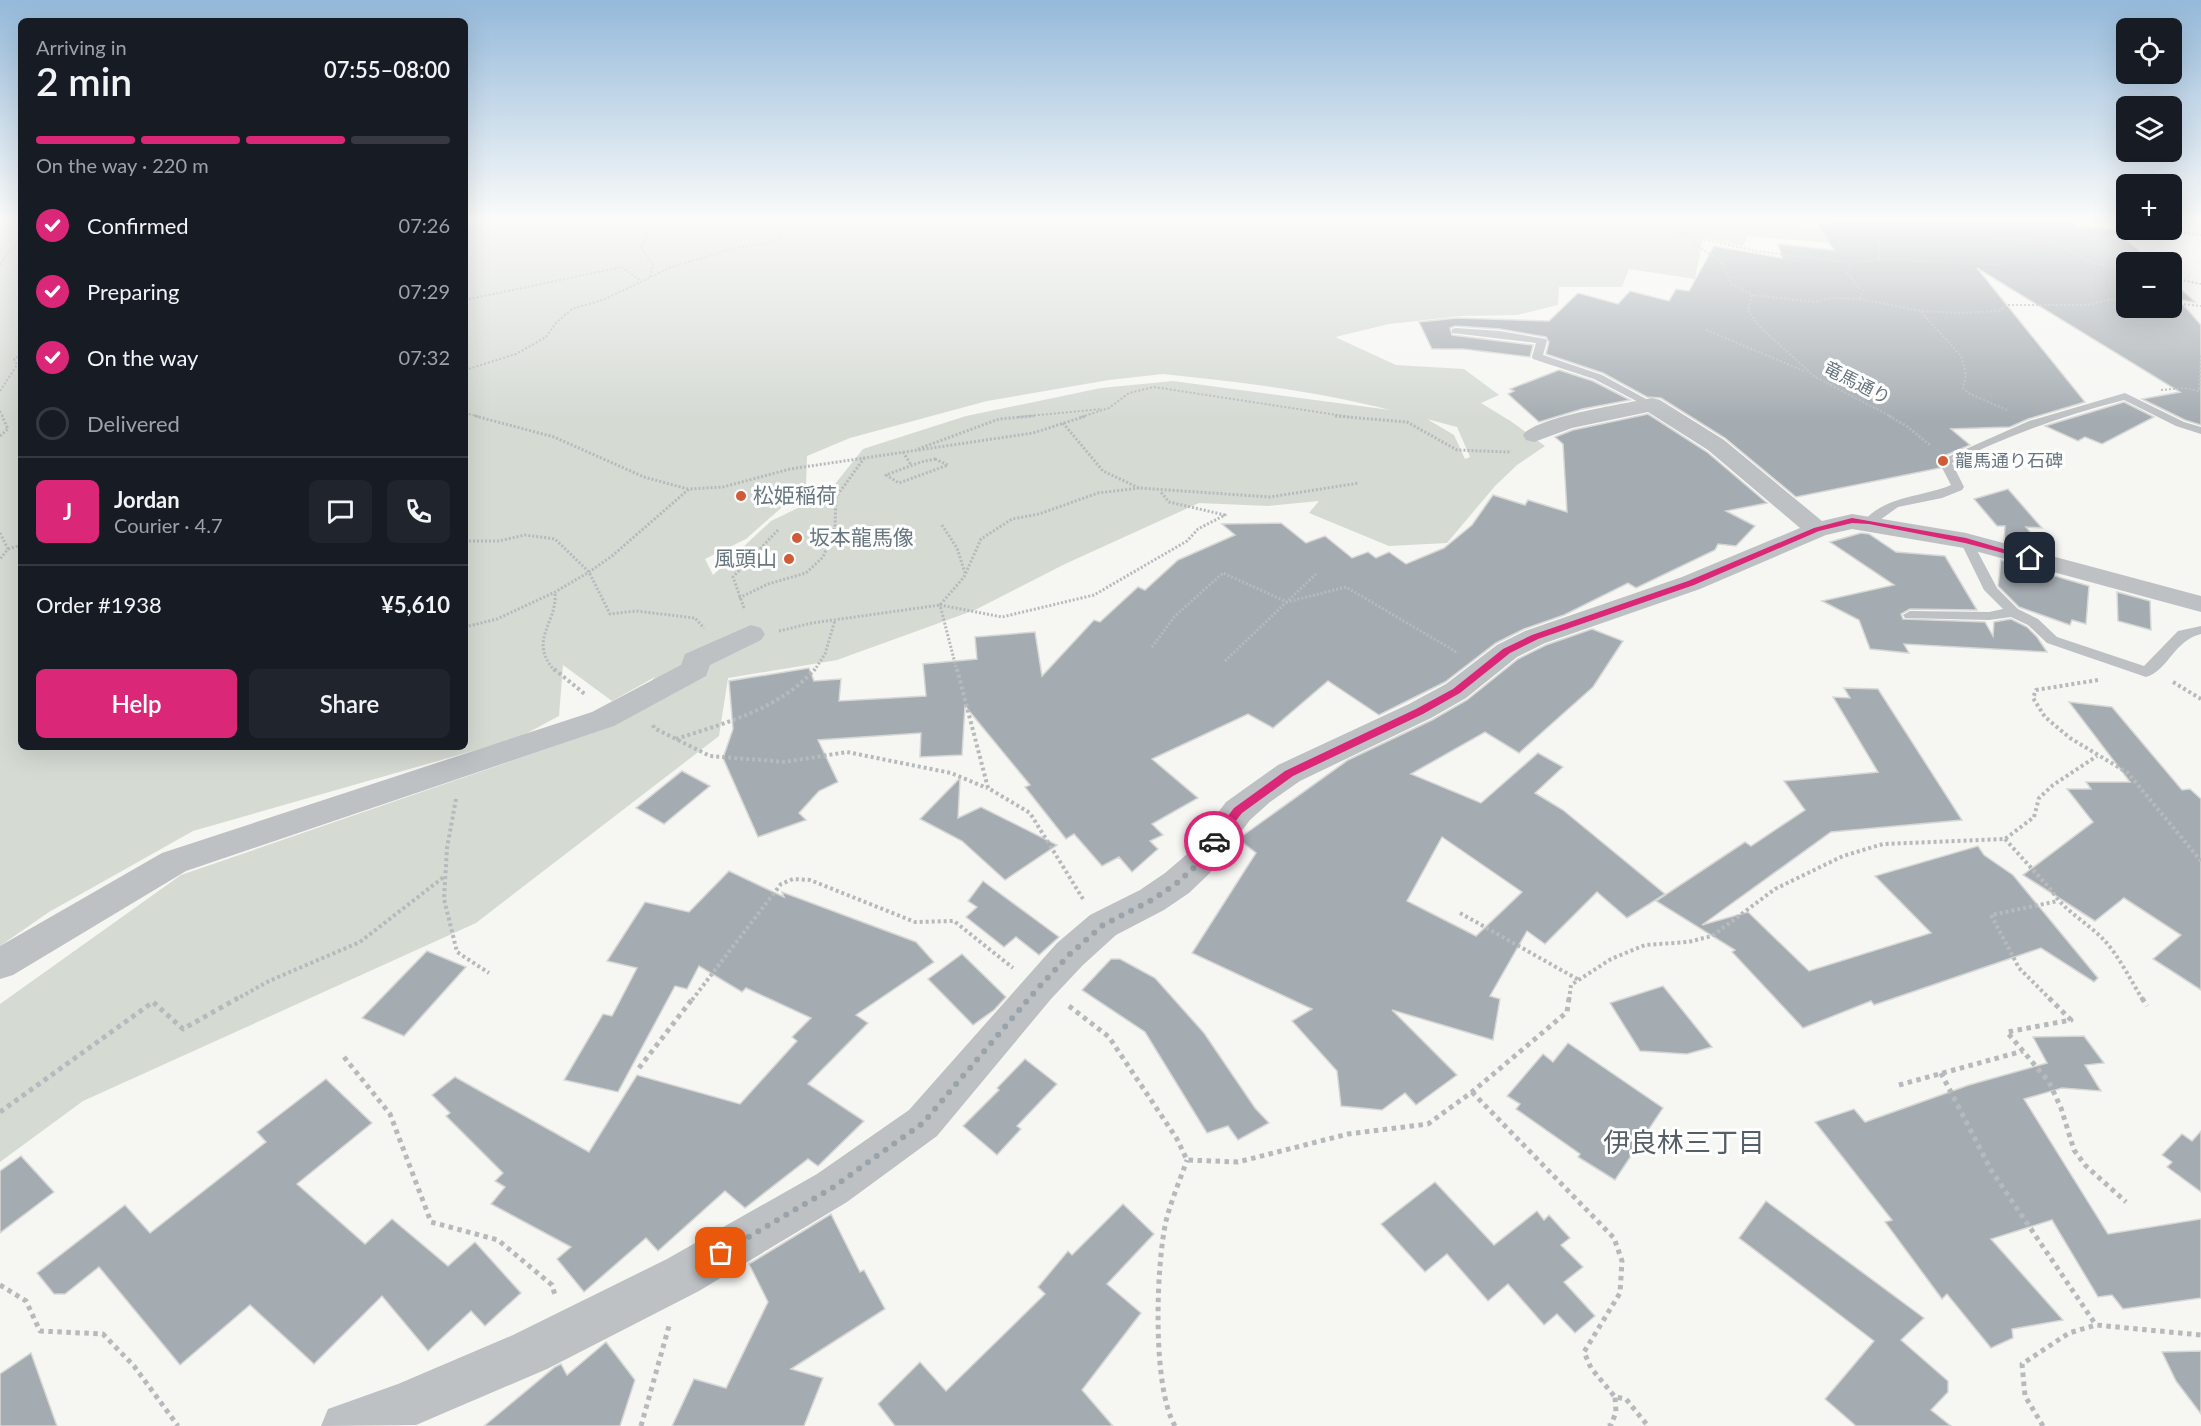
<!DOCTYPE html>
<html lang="en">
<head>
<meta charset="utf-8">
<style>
	:root { --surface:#171b24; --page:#20242c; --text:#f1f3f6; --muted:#9ea1a6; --line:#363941; --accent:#db2777 }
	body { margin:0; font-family:Lato,"Noto Sans JP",sans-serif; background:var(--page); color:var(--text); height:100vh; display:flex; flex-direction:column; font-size:22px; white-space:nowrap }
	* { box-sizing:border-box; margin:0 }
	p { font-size:20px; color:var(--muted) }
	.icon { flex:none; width:33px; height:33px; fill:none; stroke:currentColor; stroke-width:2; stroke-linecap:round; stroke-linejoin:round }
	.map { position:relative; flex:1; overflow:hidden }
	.sheet { position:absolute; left:18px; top:18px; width:450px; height:732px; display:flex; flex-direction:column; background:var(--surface); border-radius:9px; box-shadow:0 6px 24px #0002 }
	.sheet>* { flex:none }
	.tools { position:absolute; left:2116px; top:18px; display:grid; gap:12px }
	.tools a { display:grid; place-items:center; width:66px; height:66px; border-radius:9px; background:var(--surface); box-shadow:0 6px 24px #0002; font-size:30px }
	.pin { position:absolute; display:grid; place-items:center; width:51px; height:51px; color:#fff; margin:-26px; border-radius:12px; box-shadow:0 3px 9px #0006 }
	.courier { position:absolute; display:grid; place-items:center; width:60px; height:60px; margin:-30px; border:4px solid #db2777; border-radius:50%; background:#fff; color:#222; box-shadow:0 2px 8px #0007 }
	.headline em { font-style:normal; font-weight:600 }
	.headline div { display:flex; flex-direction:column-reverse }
	.headline { display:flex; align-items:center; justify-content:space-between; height:102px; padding:0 18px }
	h1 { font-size:39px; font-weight:600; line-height:45px }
	.bar { display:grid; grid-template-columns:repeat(4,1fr); gap:9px 6px; align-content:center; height:72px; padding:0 18px }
	.bar i { height:8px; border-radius:4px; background:var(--line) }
	.bar .on { background:var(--accent) }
	.bar p { grid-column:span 4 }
	.line { display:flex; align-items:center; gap:15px; padding:0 18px; border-top:2px solid var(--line) }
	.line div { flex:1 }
	.round { display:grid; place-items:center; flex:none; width:63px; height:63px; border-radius:9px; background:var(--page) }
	ol { padding:0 18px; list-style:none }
	li { display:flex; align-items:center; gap:18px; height:66px }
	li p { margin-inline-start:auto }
	li .icon { padding:6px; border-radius:50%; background:var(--accent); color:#fff; stroke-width:4 }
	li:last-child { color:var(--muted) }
	li i { width:33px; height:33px; border:3px solid var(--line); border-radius:50% }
	.action { display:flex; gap:12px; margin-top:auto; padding:12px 18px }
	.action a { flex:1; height:69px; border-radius:9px; background:var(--accent); color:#fff; font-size:24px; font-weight:600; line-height:69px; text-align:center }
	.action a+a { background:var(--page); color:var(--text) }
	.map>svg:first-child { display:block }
</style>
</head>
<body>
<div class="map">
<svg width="2201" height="1426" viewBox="0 0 2201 1426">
	<rect width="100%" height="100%" fill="#f6f6f3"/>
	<path fill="#d5dad3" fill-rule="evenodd" d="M0,221H21V747H465V221H1800L1803,227L1863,232L1841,244L1747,236L1743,246L1703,238L1695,279L1629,269L1622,287H1559L1558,305L1517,315L1461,316L1389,324L1335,337L1396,365L1464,369L1499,395L1481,403L1512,422L1545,446L1517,465L1495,486L1447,543L1389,546L1309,513L1319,501L1268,506L1199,503L1065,564L975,610L837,660L728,678L719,736L476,923L83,1101L0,1162V1004L181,875L613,726L655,677L612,701L563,665L559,716L518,738L193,831L49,912L0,946ZM1163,374C1240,382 1316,391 1390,410L1173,381L1101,388L966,416L863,449L827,494L771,521L713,575L705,559L746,539L806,486L807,456L850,438L987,401L1109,380ZM1427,419L1457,427L1470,457L1465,459L1454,435Z"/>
	<g fill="#a5acb1" stroke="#d7d7d6" stroke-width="1.5" fill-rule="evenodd">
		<polygon points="1832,221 2075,221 2077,226 2114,229 2152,262 2127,262 2127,308 2172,308 2172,281 2195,302 2179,300 2201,325 2201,425 2185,420 2142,399 2180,392 1977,268 2085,402 2028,419 2010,427 1951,429 1970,445 1939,458 1937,462 1940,468 1796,497 1725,438 1661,398 1647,397 1603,373 1546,354 1549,342 1546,337 1500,329 1455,326 1450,328 1452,335 1533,345 1530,357 1463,349 1432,349 1419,322 1457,318 1549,321 1578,293 1618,304 1630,291 1669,301 1676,289 1689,291 1714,246 1782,258 1778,244 1834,250 1816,223 1834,224"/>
		<polygon points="1559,370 1593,381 1630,400 1582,409 1539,422 1508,394 1514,391 1510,389"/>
		<polygon points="2124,402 2154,417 2102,444 2085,437 2078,441 2045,426"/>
		<polygon points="1648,414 1707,452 1767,503 1726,511 1755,526 1736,546 1718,544 1715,550 1636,588 1628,583 1564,615 1524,629 1496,643 1445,682 1379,715 1328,681 1273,728 1248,714 1152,759 1198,798 1152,824 1163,835 1150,841 1158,849 1132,872 1119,857 1102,866 1074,834 1066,839 1025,787 1030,785 965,706 962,755 920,757 921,733 818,740 838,782 819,791 799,813 806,820 758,837 723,758 733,729 729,681 809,668 814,681 841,679 839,701 926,696 923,664 977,659 975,637 1035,632 1042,676 1094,620 1100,622 1138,587 1145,590 1178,560 1235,535 1222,524 1281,523 1306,543 1325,536 1352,558 1368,552 1376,558 1389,552 1406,564 1444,548 1472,525 1493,495 1525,505 1528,500 1567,512 1563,444 1555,437 1573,430"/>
		<polygon points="2008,489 2042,528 2026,527 2046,552 2004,541 2005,526 1997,526 1974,499"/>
		<polygon points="1861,533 1869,534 1896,552 1945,556 1977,610 1910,609 1901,614 1903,619 1985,622 1993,636 1994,622 2011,619 2027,627 2037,637 2047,652 1904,644 1909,653 1870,649 1859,620 1822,601 1894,585 1830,542"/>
		<polygon points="2001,560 2089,586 2086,624 2072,620 2070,625 2019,607 1998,586"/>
		<polygon points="2117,592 2150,601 2151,630 2118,621"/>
		<path d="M1592,629L1623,641L1593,687L1519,753L1485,732L1411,774L1481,803L1538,753L1563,767L1535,793L1563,810L1665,894L1627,918L1597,892L1545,944L1527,931L1490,996L1500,999L1493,1040L1392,1010L1457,1075L1416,1105L1405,1093L1382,1110L1341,1106L1337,1071L1292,1021L1312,1009L1192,953L1256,853L1238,839L1348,760L1432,720L1467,700L1518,659L1546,645ZM1442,837L1522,892L1476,936L1407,901Z"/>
		<polygon points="1844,688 1878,689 1962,820 1831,832 1702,925 1748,912 1809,971 1931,933 1875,876 1978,846 1984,855 2013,875 2098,978 2094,982 2041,948 1874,1005 1871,1001 1803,1028 1732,952 1735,950 1656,901 1745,842 1751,846 1805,810 1784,781 1878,772 1833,697 1850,698"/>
		<polygon points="2069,702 2112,707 2182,790 2190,789 2201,799 2201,990 2153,959 2181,935 2124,898 2095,921 2023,875 2093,822 2067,789 2091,789 2086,782 2130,782"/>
		<polygon points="682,771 710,786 664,824 636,808"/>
		<polygon points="960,778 958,818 981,807 1057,845 1005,880 962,841 920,819"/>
		<polygon points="729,871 784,897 782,892 916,942 934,962 856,1015 868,1023 808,1084 864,1121 818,1166 808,1159 745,1208 725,1191 658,1251 646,1238 584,1292 557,1259 571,1247 491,1204 505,1187 495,1181 503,1173 446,1116 450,1113 432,1095 455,1077 589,1152 637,1075 740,1104 797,1041 792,1037 811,1018 746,988 742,992 699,966 687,989 675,986 618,1092 564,1080 603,1014 612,1016 637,968 607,961 645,902 689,912"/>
		<polygon points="983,881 1036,920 1059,937 1039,955 1016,937 1004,947 966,917 977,907 968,901"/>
		<polygon points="427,951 466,967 404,1036 362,1018"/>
		<polygon points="962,954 1006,997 994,1010 973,1025 928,979"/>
		<polygon points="1111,959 1120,959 1155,978 1204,1033 1255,1108 1269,1123 1238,1140 1228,1126 1207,1133 1145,1032 1082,990"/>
		<polygon points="1663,986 1712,1047 1687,1054 1640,1051 1610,1003"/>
		<polygon points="2084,1036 2104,1063 2085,1065 2101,1091 2062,1088 2024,1099 2108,1234 2201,1219 2201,1298 2123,1309 2112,1295 2098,1297 2052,1220 1991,1239 2063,1320 2012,1329 2013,1338 1991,1348 1947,1294 1942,1299 1885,1222 1892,1220 1815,1122 1854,1109 1865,1122 1969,1085 2047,1063 2033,1037"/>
		<polygon points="1568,1043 1663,1108 1615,1180 1578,1157 1580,1154 1516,1109 1520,1104 1507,1096 1543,1054 1553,1062"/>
		<polygon points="1025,1059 1057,1084 1017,1126 1021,1129 997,1155 963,1126 999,1090 997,1088"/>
		<polygon points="326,1079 372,1123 297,1184 365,1244 392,1219 448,1266 475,1242 521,1293 485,1326 471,1311 428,1351 382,1296 314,1364 250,1305 180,1365 99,1267 65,1294 54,1294 37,1273 125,1205 150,1233 266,1142 257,1132"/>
		<polygon points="2201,1131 2201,1192 2167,1167 2172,1162 2162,1155 2182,1134 2192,1141"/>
		<polygon points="21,1156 54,1192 0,1233 0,1171"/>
		<polygon points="1435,1182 1494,1245 1537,1211 1544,1220 1549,1215 1570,1238 1561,1245 1583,1267 1564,1282 1595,1316 1575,1333 1557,1314 1544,1325 1508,1284 1488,1301 1447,1254 1425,1272 1381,1224"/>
		<polygon points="1766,1201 1924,1318 1901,1340 1948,1381 1948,1392 1931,1410 1951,1426 1856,1426 1825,1399 1874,1341 1739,1238"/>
		<polygon points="1123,1204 1154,1234 1107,1284 1141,1313 1082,1390 1113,1426 895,1426 878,1404 920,1362 946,1391 1045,1294 1038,1287 1068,1251 1072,1255"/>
		<polygon points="831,1214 860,1272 864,1270 885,1309 791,1369 823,1378 804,1426 672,1426 694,1379 726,1388 768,1302 749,1264"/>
		<polygon points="606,1342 635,1380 620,1426 484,1426 555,1367 561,1364 567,1375"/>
		<polygon points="2201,1351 2201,1414 2176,1381 2162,1352"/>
		<polygon points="31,1353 57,1426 0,1426 0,1374"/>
	</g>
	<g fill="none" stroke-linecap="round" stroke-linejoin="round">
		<g stroke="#b7babc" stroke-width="2" stroke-dasharray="2 2" stroke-linecap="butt">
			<polyline points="1639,221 1693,237 1694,244 1718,259 1726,269 1731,283 1752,295 1815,302 1831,298 1860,299 1921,311 1960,313 1999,311 2006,305 2088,305 2111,299 2127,300"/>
			<path d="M1955,221C1981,244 2023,236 2053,244C2066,247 2078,257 2091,262C2102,266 2115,267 2127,269"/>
			<polyline points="2114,221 2127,222"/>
			<polyline points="2164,230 2201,235"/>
			<polyline points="1693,237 1756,251 1852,263"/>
			<polyline points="465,241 473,221"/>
			<polyline points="1879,259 2001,265"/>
			<polyline points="0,265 11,249 21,243"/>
			<polyline points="650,277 653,265 641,248 648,233 641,227 657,221"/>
			<polyline points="2172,278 2201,284"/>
			<polyline points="1752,295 1748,310 1759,326 1815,377 1892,417"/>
			<path d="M1860,299L1863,290L1857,286L1847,272L1852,263L1879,259C1882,243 1878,233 1867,221"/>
			<polyline points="465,300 622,267 642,282"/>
			<polyline points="2172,303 2201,306"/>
			<polyline points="1921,312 1961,356 1966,374 1963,388 1968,393 2007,410"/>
			<polyline points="1706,330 1804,371"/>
			<polyline points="465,370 516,354 546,337 556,323 572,309 603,300 674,266 736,248 764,244 779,239 784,221"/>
			<polyline points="2161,390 2184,388 2199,391 2201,355"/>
			<polyline points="0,391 17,365 14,359 21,354"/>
			<polyline points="0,411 3,417"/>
			<polyline points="465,413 480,417"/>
			<polyline points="1018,417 1102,409"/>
			<polyline points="1081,417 1109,408 1129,393 1154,387 1350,417"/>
		</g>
		<g stroke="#b7babc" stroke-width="3" stroke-dasharray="2 2" stroke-linecap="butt">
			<polyline points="475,416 554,437 644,477 688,489"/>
			<polyline points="1335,416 1407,422 1457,450 1508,452 1511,450"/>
			<polyline points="1889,416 1908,427 1931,446"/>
			<polyline points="1063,423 1103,471 1139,488 1270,497 1359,483"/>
			<polyline points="0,436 8,429 2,416"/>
			<polyline points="918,449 999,419 1034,416"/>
			<polyline points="903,452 911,465"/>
			<polygon points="935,459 948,465 899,483 886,475 921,462"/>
			<polyline points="942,525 957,548 965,573"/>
			<polyline points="0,533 8,549 0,559"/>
			<polyline points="465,541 499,541 525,535 555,539 589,572 610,614 636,611 695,618 704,628"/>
			<polyline points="8,549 21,545"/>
			<polyline points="739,598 768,584 806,573 823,557 835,528 836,497 865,457"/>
			<polyline points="744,608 733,577 778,530"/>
			<polyline points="465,627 497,619 555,592 589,572 612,556 689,489 723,487 790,469 1033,433 1086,416"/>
			<polyline points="779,631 812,623 940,605 964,577 981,539 1012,519 1039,514 1098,493 1139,488"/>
			<polyline points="1152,647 1175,616 1223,573 1287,602 1346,587 1458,653"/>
			<polyline points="1225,661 1316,574"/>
			<path d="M555,671C527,640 558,623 555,592"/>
			<polyline points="814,671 825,654 835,620"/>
			<polyline points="957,671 940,605 1002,617 1094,595 1187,541 1198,529 1225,515 1169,502 1160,491"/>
		</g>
		<g stroke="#b7babc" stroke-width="4" stroke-dasharray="3 3" stroke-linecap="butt">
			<polyline points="554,669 586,695"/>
			<polyline points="957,669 988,788 1030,813 1083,899"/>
			<polyline points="2098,680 2036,690 2033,698 2045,717 2070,738 2128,773 2201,861"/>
			<polyline points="2173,682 2201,699"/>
			<polyline points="653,725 654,728 710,756 785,762 847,752 951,773 987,788"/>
			<path d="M676,739C725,723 780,709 815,669"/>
			<polyline points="456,799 447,848 444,899 457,952 489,973"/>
			<path d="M2005,839L2052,891C2064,911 2088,923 2104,940C2119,956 2131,981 2143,1000"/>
			<polyline points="1460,913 1579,980"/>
			<polyline points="235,1000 269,981 360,942 445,876"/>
			<polyline points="692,1000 781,884 793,879 810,880 915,922 954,921 1013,968"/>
			<polyline points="1569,1000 1571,985 1611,959 1645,945 1688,942 1712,936 1775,889 1843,856 1883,844 2005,839 2034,817 2039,798 2053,785 2097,756"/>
			<polyline points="2051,1000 2019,968 1991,915 2058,901"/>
		</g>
		<g stroke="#b7babc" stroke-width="5" stroke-dasharray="4.5 4.5" stroke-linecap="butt">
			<polyline points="2049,998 2071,1020 2007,1032 2049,1082 2061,1108 2074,1150 2085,1165 2126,1202"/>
			<polyline points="2142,998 2147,1006"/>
			<polyline points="1069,1006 1109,1037 1177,1139 1187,1160 1238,1162 1348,1134 1428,1124 1472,1092 1567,1012 1569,998"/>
			<polyline points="344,1057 390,1114 431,1222 498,1240 552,1285 555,1295"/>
			<polyline points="639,1068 693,998"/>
			<polyline points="1941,1073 1991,1170 2096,1325"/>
			<polyline points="1899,1085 2023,1051"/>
			<polyline points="1472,1092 1614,1238 1622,1261 1620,1293 1584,1352 1591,1368 1615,1397 1626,1399 1648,1426"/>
			<polyline points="0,1112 153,1002 183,1029 238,998"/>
			<polyline points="0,1285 26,1301 40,1331 103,1334 134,1366 178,1426"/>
			<polyline points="641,1426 669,1326"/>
			<path d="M1175,1426C1152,1387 1156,1266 1166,1221C1171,1201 1180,1180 1187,1160"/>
			<polyline points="1608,1426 1611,1425 1616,1412 1615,1397"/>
			<polyline points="2043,1426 2025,1396 2022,1364 2069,1333 2096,1325 2201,1335"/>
		</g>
		<g fill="#bdc1c4" fill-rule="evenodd">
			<polygon points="1456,328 1500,331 1546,339 1547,341 1543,355 1602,375 1657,405 1652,408 1648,407 1594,379 1533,359 1532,357 1536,343 1452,333 1452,329"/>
			<path d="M2125,393L2184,422L2201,427V434L2176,426L2124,400C2064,415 2007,436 1952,463L1964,487L1962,490L1942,498L1898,507L1873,525L1869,526L1863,522C1886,495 1920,498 1951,485L1939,462L1941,460L2029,421Z"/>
			<path d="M1966,537L1972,541L1997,588L2018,609L2038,619L2057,637L2144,666L2178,631L2201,626V634C2173,641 2169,670 2146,677L2047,643L2028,625L2011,617L1989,620L1905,618L1903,615L1910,611L1989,612L2003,609L1984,590L1960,541Z"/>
		</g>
		<g fill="#bdc1c4" fill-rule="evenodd">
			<path d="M1652,398L1660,400L1724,440L1822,521L1852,514L1966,533L2201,596V612L1964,548L1852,529L1826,535L1700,589L1545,643L1517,657L1466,698L1431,718L1300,781L1270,802L1250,820L1210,873L1189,893L1164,910L1116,935L1083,965L1051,999L937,1136L847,1202L699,1291L547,1369L416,1425L321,1426L328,1409L398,1384L513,1335L667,1259L817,1174L909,1110L1057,943L1090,915L1140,890L1165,873L1186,855L1226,802L1278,765L1409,704L1446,684L1497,645L1525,631L1682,577L1800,528L1708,450L1648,412L1572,428L1534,442L1526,440L1523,435C1535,417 1628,403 1652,398Z"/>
			<polygon points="751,625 761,628 765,634 761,640 710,665 706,676 614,726 186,871 13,975 0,979 0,946 162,853 592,712 681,665 685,654"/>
		</g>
	</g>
	<linearGradient id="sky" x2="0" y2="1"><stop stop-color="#94b9da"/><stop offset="0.52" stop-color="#fbfbfa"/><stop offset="1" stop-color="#fbfbfa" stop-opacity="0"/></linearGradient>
	<rect width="2201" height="421" fill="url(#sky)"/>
	<polygon fill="#db2777" points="1852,518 1966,538 2034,558 2030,560 1965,543 1869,524 1852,523 1819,531 1694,585 1538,639 1510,653 1460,693 1423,714 1293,776 1242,813 1218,844 1214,845 1209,841 1234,808 1285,771 1416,709 1453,689 1503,649 1532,635 1688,581 1814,528"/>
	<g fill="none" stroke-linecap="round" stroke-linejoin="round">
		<polyline stroke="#9aa3a9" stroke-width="6" stroke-dasharray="0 10.8" points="721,1253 832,1188 923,1123 1038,988 1070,954 1103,925 1152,900 1177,883 1198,864 1214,841"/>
	</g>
	<g fill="#d25b37" stroke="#fff" stroke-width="2">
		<circle cx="1943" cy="461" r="6"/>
		<circle cx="741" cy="496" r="6"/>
		<circle cx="797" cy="538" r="6"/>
		<circle cx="789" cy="559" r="6"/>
	</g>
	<g text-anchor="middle" stroke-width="6" stroke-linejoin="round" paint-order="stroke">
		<g font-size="18" fill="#687681" stroke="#fff">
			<text transform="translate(1857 383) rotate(27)" y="6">竜馬通り</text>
		</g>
		<g font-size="18" fill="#687681" stroke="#fff" text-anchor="start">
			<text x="1955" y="467">龍馬通り石碑</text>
		</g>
		<g font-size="21" fill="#687681" stroke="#fff" text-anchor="start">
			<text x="753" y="503">松姫稲荷</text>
			<text x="809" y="545">坂本龍馬像</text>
			<text x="777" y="566" text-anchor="end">風頭山</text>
		</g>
		<g font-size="27" fill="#555f67" stroke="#fff">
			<text x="1684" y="1152">伊良林三丁目</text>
		</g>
	</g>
</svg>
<div class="tools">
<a><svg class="icon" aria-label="locate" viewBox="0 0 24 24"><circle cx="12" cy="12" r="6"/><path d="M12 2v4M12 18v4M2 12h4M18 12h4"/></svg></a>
<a><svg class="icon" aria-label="layers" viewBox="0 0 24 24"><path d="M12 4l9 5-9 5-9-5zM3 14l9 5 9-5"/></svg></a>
<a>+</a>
<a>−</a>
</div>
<div class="pin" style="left:721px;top:1253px;background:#ea580c"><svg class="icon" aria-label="bag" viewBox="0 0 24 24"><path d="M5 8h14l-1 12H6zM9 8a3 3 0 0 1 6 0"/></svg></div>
<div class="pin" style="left:2030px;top:558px;background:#1f2937"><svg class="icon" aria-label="home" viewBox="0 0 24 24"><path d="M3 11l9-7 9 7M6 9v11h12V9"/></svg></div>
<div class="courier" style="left:1214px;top:841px"><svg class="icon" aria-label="car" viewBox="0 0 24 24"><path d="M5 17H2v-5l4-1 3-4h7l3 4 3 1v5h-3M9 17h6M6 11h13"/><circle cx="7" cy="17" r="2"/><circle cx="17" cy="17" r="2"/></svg></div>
<section class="sheet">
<div class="headline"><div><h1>2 min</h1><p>Arriving in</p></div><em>07:55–08:00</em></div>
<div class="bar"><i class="on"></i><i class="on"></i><i class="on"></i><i></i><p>On the way · 220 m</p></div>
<ol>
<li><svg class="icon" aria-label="check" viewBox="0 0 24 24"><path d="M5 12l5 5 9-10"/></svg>Confirmed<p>07:26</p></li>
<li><svg class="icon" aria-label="check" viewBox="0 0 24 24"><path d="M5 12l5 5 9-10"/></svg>Preparing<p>07:29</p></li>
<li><svg class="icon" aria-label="check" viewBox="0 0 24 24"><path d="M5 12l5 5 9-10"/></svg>On the way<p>07:32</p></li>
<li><i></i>Delivered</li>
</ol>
<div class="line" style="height:108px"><b class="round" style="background:var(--accent);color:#fff">J</b><div><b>Jordan</b><p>Courier · 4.7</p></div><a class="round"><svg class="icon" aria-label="chat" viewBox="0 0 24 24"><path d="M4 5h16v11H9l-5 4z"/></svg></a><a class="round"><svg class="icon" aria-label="phone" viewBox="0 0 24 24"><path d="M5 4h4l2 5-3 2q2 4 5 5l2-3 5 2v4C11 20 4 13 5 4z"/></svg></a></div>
<div class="line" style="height:78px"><div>Order #1938</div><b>¥5,610</b></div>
<div class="action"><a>Help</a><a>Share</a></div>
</section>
</div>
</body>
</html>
